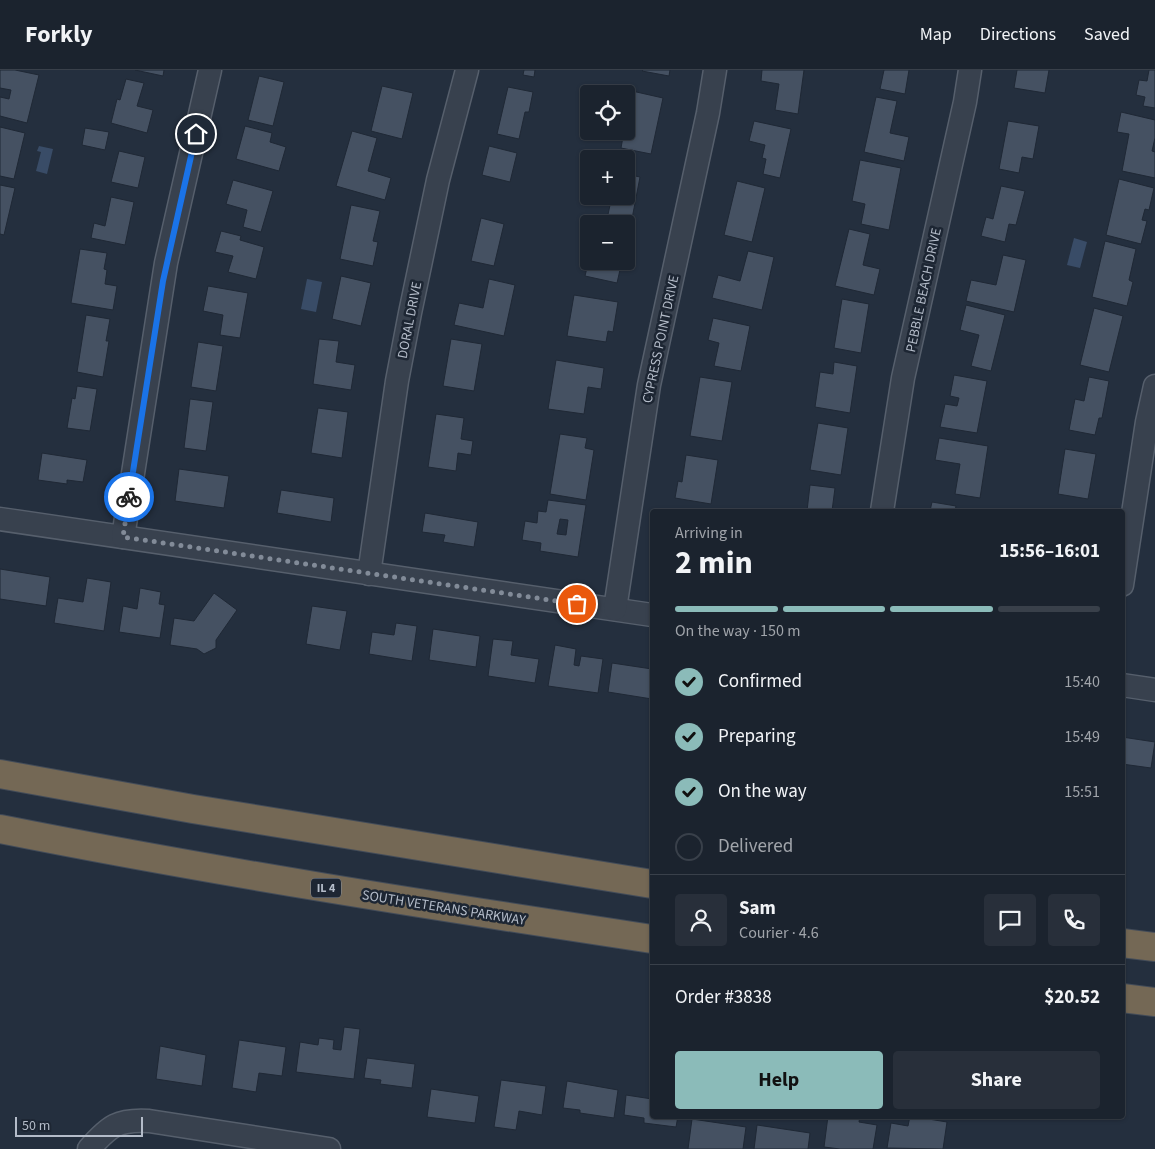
<!DOCTYPE html>
<html lang="en">
<head>
<meta charset="utf-8">
<style>
	:root { --surface:#1b232e; --page:#282f3a; --text:#f1f3f6; --muted:#a0a4aa; --line:#39404a; --accent:#8bbbb9 }
	body { margin:0; font-family:"Source Sans 3",sans-serif; background:var(--page); color:var(--text); height:100vh; display:flex; flex-direction:column; font-size:19px; white-space:nowrap }
	* { box-sizing:border-box; margin:0 }
	p { font-size:16px; color:var(--muted) }
	.icon { flex:none; width:28px; height:28px; fill:none; stroke:currentColor; stroke-width:2; stroke-linecap:round; stroke-linejoin:round }
	.map { position:relative; flex:1; overflow:hidden }
	.sheet { position:absolute; left:650px; top:439px; width:475px; height:610px; display:flex; flex-direction:column; background:var(--surface); border-radius:5px; box-shadow:0 1px 4px #0004,0 0 0 1px var(--line) }
	.sheet>* { flex:none }
	.tools { position:absolute; left:580px; top:15px; display:grid; gap:10px }
	.tools a { display:grid; place-items:center; width:55px; height:55px; border-radius:5px; background:var(--surface); box-shadow:0 1px 4px #0004,0 0 0 1px var(--line); font-size:25px }
	.scale { position:absolute; left:15px; bottom:12px; width:128px; box-sizing:border-box; padding-left:5px; border:2px solid #b4bcc9; border-top:0; font-size:14px; line-height:18px; white-space:nowrap; color:#b4bcc9; -webkit-text-stroke:4px #1d2633; paint-order:stroke }
	.pin { position:absolute; display:grid; place-items:center; width:42px; height:42px; color:#fff; margin:-21px; border:2px solid #fff; border-radius:50%; box-shadow:0 1px 5px #0007 }
	.courier { position:absolute; display:grid; place-items:center; width:50px; height:50px; margin:-25px; border:4px solid #1a73e8; border-radius:50%; background:#fff; color:#222; box-shadow:0 1px 6px #0007 }
	.overview em { font-style:normal; font-weight:700 }
	.overview div { display:flex; flex-direction:column-reverse }
	.overview { display:flex; align-items:center; justify-content:space-between; height:85px; padding:0 25px }
	h1 { font-size:32px; font-weight:700; line-height:38px }
	.bar { display:grid; grid-template-columns:repeat(4,1fr); gap:8px 5px; align-content:center; height:60px; padding:0 25px }
	.bar i { height:6px; border-radius:4px; background:var(--line) }
	.bar .current { background:var(--accent) }
	.bar p { grid-column:span 4 }
	.line { display:flex; align-items:center; gap:12px; padding:0 25px; border-top:1px solid var(--line) }
	.line div { flex:1 }
	.round { display:grid; place-items:center; flex:none; width:52px; height:52px; border-radius:5px; background:var(--page) }
	ol { padding:0 25px; list-style:none }
	li { display:flex; align-items:center; gap:15px; height:55px }
	li p { margin-inline-start:auto }
	li .icon { padding:5px; border-radius:50%; background:var(--accent); color:#111; stroke-width:4 }
	li:last-child { color:var(--muted) }
	li i { width:28px; height:28px; border:2px solid var(--line); border-radius:50% }
	.action { display:flex; gap:10px; margin-top:auto; padding:10px 25px }
	.action a { flex:1; height:58px; border-radius:5px; background:var(--accent); color:#111; font-size:20px; font-weight:700; line-height:58px; text-align:center }
	.action a+a { background:var(--page); color:var(--text) }
	header { display:flex; align-items:center; gap:30px; box-sizing:border-box; height:70px; padding:0 25px; background:var(--surface); border-bottom:1px solid var(--line) }
	header strong { font-size:24px }
	nav { display:flex; gap:28px; margin-inline-start:auto; font-size:18px }
	.map>svg:first-child { display:block }
</style>
</head>
<body>
<header>
<strong>Forkly</strong>
<nav><a>Map</a><a>Directions</a><a>Saved</a></nav>
</header>
<div class="map">
<svg width="1155" height="1079" viewBox="0 0 1155 1079">
	<rect width="100%" height="100%" fill="#242f3e"/>
	<g fill="#394c67">
		<polygon points="39,76 53,79 47,104 36,101 41,82 37,81"/>
		<polygon points="1074,168 1087,172 1080,198 1067,195"/>
		<polygon points="307,209 322,212 316,242 301,239"/>
	</g>
	<g fill="#455162" stroke="#1f2835" fill-rule="evenodd">
		<polygon points="0,0 15,0 39,5 27,53 0,46 0,27 9,29 11,20 0,18"/>
		<polygon points="135,0 164,0 163,6"/>
		<polygon points="524,0 535,0 534,7 523,5"/>
		<polygon points="643,0 670,0 669,6 642,1"/>
		<polygon points="762,0 804,0 798,44 775,40 779,14 761,11"/>
		<polygon points="884,0 909,0 905,24 880,19"/>
		<polygon points="1017,0 1049,0 1045,23 1014,18"/>
		<polygon points="1149,0 1155,0 1155,38 1143,36 1145,27 1136,25 1139,10 1147,11"/>
		<polygon points="259,6 284,12 273,56 248,50"/>
		<polygon points="126,9 144,13 137,36 153,40 147,63 111,53 117,29 120,30"/>
		<polygon points="382,16 413,23 402,69 371,61"/>
		<polygon points="508,17 533,22 529,42 525,42 519,69 497,64"/>
		<polygon points="632,21 663,28 651,84 621,78 624,61 626,61 626,51"/>
		<polygon points="876,27 897,31 890,63 909,67 904,91 864,82"/>
		<polygon points="1121,42 1155,50 1155,68 1152,81 1155,82 1155,108 1122,101 1129,64 1117,62"/>
		<polygon points="754,51 791,59 780,108 763,104 766,89 762,88 765,75 749,71"/>
		<polygon points="1008,51 1039,56 1033,89 1022,87 1019,103 999,99"/>
		<polygon points="245,56 272,63 270,72 286,77 279,101 236,89"/>
		<polygon points="0,57 25,63 14,109 0,106"/>
		<polygon points="85,58 109,62 105,80 82,75"/>
		<polygon points="352,61 377,68 368,101 391,108 385,130 336,116"/>
		<polygon points="489,76 517,83 510,112 482,105"/>
		<polygon points="119,81 145,87 138,118 111,112"/>
		<polygon points="860,90 901,98 889,160 861,154 865,134 852,131"/>
		<polygon points="626,104 640,107 631,154 607,149 612,126 626,126"/>
		<polygon points="1119,109 1154,118 1149,140 1145,139 1142,150 1147,151 1141,174 1106,165"/>
		<polygon points="233,110 273,121 261,162 243,157 247,140 226,134"/>
		<polygon points="737,111 765,118 752,172 724,165"/>
		<polygon points="0,115 15,118 4,165 0,164"/>
		<polygon points="1001,116 1025,121 1016,155 1009,154 1005,172 981,166 986,147 993,149"/>
		<polygon points="111,127 134,132 125,175 91,168 94,153 105,156"/>
		<polygon points="351,135 380,141 373,171 378,172 373,196 340,189"/>
		<polygon points="481,148 504,154 494,196 471,191"/>
		<polygon points="849,159 870,164 863,195 880,199 874,225 835,216"/>
		<polygon points="221,161 241,166 240,170 264,177 256,209 228,202 233,186 215,182"/>
		<polygon points="1105,171 1136,179 1129,210 1133,212 1127,236 1092,227"/>
		<polygon points="80,179 107,183 104,199 107,200 105,214 117,216 113,240 71,233"/>
		<polygon points="748,181 774,187 762,240 712,228 718,205 740,211"/>
		<polygon points="1003,185 1026,190 1014,242 966,231 971,210 996,215"/>
		<polygon points="589,189 589,191 622,191 617,213 585,206"/>
		<polygon points="341,206 371,213 361,256 332,249"/>
		<polygon points="489,209 515,215 504,266 454,255 459,233 483,238"/>
		<polygon points="208,216 248,223 240,268 220,265 223,245 203,241"/>
		<polygon points="574,225 618,232 613,262 608,261 606,272 567,266"/>
		<polygon points="842,229 869,234 861,283 834,278"/>
		<polygon points="966,235 1005,245 991,301 971,296 979,265 960,260"/>
		<polygon points="1094,238 1123,246 1109,302 1080,295"/>
		<polygon points="86,245 110,249 106,271 109,271 103,307 77,302"/>
		<polygon points="713,248 750,256 741,301 714,296 719,273 708,270"/>
		<polygon points="319,269 339,271 336,292 355,295 351,320 313,314"/>
		<polygon points="451,269 482,274 474,321 443,316"/>
		<polygon points="198,272 223,276 216,321 191,317"/>
		<polygon points="556,290 604,298 601,319 588,317 584,344 548,339"/>
		<polygon points="834,292 857,296 850,343 815,337 820,302 833,304"/>
		<polygon points="954,305 987,311 977,363 940,357 945,334 957,336 959,328 950,326"/>
		<polygon points="700,307 732,312 722,371 690,366"/>
		<polygon points="1089,307 1109,311 1102,348 1099,348 1095,365 1069,360 1075,329 1084,331"/>
		<polygon points="77,316 97,319 90,361 67,358 72,328 75,329"/>
		<polygon points="190,329 213,332 206,381 184,378"/>
		<polygon points="318,338 348,342 342,388 311,383"/>
		<polygon points="436,344 464,348 461,369 473,371 471,385 458,383 456,401 428,397"/>
		<polygon points="818,353 848,358 841,405 810,400"/>
		<polygon points="560,364 587,368 585,378 594,380 586,430 550,424"/>
		<polygon points="939,368 988,376 980,428 955,424 960,394 935,390"/>
		<polygon points="1065,379 1096,384 1088,429 1058,424"/>
		<polygon points="42,383 87,390 83,412 67,410 67,414 38,410"/>
		<polygon points="686,385 718,390 711,434 675,428 678,411 682,412"/>
		<polygon points="179,399 229,406 224,438 175,431"/>
		<polygon points="810,415 835,418 832,441 807,441"/>
		<polygon points="281,420 334,428 331,452 277,443"/>
		<path d="M548,430L586,435L578,487L540,481L541,473L522,470L525,451L537,453L538,441L546,442ZM560,449L568,450L566,465L557,464Z"/>
		<polygon points="932,432 956,436 955,441 930,441"/>
		<polygon points="425,443 478,452 474,477 443,472 445,465 422,462"/>
		<polygon points="0,499 50,507 46,536 0,529"/>
		<polygon points="87,508 111,512 104,561 54,553 58,528 83,532"/>
		<polygon points="140,518 161,522 159,534 165,535 160,568 119,562 123,536 137,539"/>
		<polygon points="214,523 237,540 216,570 216,578 204,584 197,579 170,575 174,548 194,551"/>
		<polygon points="312,536 347,541 340,580 306,574"/>
		<polygon points="396,553 417,556 412,591 369,584 372,562 394,565"/>
		<polygon points="433,559 480,566 476,597 429,590"/>
		<polygon points="493,569 513,571 511,585 539,589 535,613 488,606"/>
		<polygon points="555,575 576,579 574,595 579,596 581,586 603,589 598,623 548,616"/>
		<polygon points="612,593 652,599 652,629 608,622"/>
		<polygon points="1122,667 1155,672 1151,698 1122,694"/>
		<polygon points="344,957 360,959 354,1009 296,1002 300,972 318,975 319,968 334,970 333,979 341,980"/>
		<polygon points="239,970 286,977 282,1006 259,1003 256,1022 232,1018"/>
		<polygon points="160,976 206,985 202,1016 156,1009"/>
		<polygon points="367,988 415,994 412,1018 380,1014 381,1010 364,1008"/>
		<polygon points="501,1010 546,1016 542,1045 519,1041 516,1060 494,1057"/>
		<polygon points="567,1011 618,1020 614,1048 580,1043 580,1040 563,1038"/>
		<polygon points="431,1019 479,1026 475,1053 427,1047"/>
		<polygon points="626,1025 652,1029 652,1046 678,1046 676,1057 644,1053 644,1048 624,1045"/>
		<polygon points="828,1046 845,1049 845,1046 860,1046 859,1052 877,1055 873,1079 840,1079 824,1077"/>
		<polygon points="910,1046 947,1052 943,1079 887,1078 891,1053 908,1056"/>
		<polygon points="692,1049 746,1057 743,1079 688,1079"/>
		<polygon points="757,1055 810,1063 808,1079 754,1079"/>
	</g>
	<g fill="none" stroke-linecap="round" stroke-linejoin="round">
		<g stroke="#565f6c" stroke-width="25">
			<g id="minor">
				<polyline points="882,441 903,308 965,32 970,0"/>
				<polyline points="0,449 652,545"/>
				<polyline points="123,467 166,193 210,0"/>
				<polyline points="369,504 397,311 410,243 438,110 467,0"/>
				<polyline points="1122,515 1147,352 1155,316"/>
				<polyline points="615,539 649,315 708,43 715,0"/>
				<polyline points="1122,615 1155,620"/>
				<path d="M89,1079C109,1056 118,1049 149,1051L329,1079"/>
			</g>
		</g>
		<g stroke="#434c59" stroke-width="30">
			<g id="highway">
				<polyline points="0,704 193,739 652,814"/>
				<path d="M0,759C216,802 434,836 652,869"/>
				<polyline points="1122,873 1155,877"/>
				<polyline points="1122,928 1155,932"/>
			</g>
		</g>
		<use href="#minor" stroke="#38414e" stroke-width="22"/>
		<use href="#highway" stroke="#746855" stroke-width="28"/>
	</g>
	<g fill="none" stroke-linecap="round" stroke-linejoin="round">
		<polyline stroke="#828b98" stroke-width="5" stroke-dasharray="0 9" points="129,427 123,467 577,534"/>
		<polyline stroke="#1a73e8" stroke-width="6" points="129,427 163,211 196,64"/>
	</g>
	<g text-anchor="middle" stroke-width="5" stroke-linejoin="round" paint-order="stroke">
		<rect fill="#1d2633" stroke="#878f9c" stroke-width="1" x="311" y="808.5" width="30" height="19" rx="4"/>
		<g font-size="12" font-weight="bold" fill="#b4bcc9">
			<text x="326" y="822">IL 4</text>
		</g>
		<g font-size="14" fill="#b4bcc9" stroke="#1d2633">
			<text transform="translate(923 220) rotate(-78)" y="5">PEBBLE BEACH DRIVE</text>
			<text transform="translate(409 250) rotate(-79)" y="5">DORAL DRIVE</text>
			<text transform="translate(660 269) rotate(-78)" y="5">CYPRESS POINT DRIVE</text>
			<text transform="translate(444 837) rotate(9)" y="5">SOUTH VETERANS PARKWAY</text>
		</g>
	</g>
</svg>
<div class="tools">
<a><svg class="icon" aria-label="locate" viewBox="0 0 24 24"><circle cx="12" cy="12" r="6"/><path d="M12 2v4M12 18v4M2 12h4M18 12h4"/></svg></a>
<a>+</a>
<a>−</a>
</div>
<div class="scale">50 m</div>
<div class="pin" style="left:577px;top:534px;background:#ea580c"><svg class="icon" aria-label="bag" viewBox="0 0 24 24"><path d="M5 8h14l-1 12H6zM9 8a3 3 0 0 1 6 0"/></svg></div>
<div class="pin" style="left:196px;top:64px;background:#1f2937"><svg class="icon" aria-label="home" viewBox="0 0 24 24"><path d="M3 11l9-7 9 7M6 9v11h12V9"/></svg></div>
<div class="courier" style="left:129px;top:427px"><svg class="icon" aria-label="bike" viewBox="0 0 24 24"><circle cx="6" cy="16" r="4"/><circle cx="18" cy="16" r="4"/><path d="M6 16l4-8h5l3 8M10 8l3 8H6M13 5h3"/></svg></div>
<section class="sheet">
<div class="overview"><div><h1>2 min</h1><p>Arriving in</p></div><em>15:56–16:01</em></div>
<div class="bar"><i class="current"></i><i class="current"></i><i class="current"></i><i></i><p>On the way · 150 m</p></div>
<ol>
<li><svg class="icon" aria-label="check" viewBox="0 0 24 24"><path d="M5 12l5 5 9-10"/></svg>Confirmed<p>15:40</p></li>
<li><svg class="icon" aria-label="check" viewBox="0 0 24 24"><path d="M5 12l5 5 9-10"/></svg>Preparing<p>15:49</p></li>
<li><svg class="icon" aria-label="check" viewBox="0 0 24 24"><path d="M5 12l5 5 9-10"/></svg>On the way<p>15:51</p></li>
<li><i></i>Delivered</li>
</ol>
<div class="line" style="height:90px"><a class="round"><svg class="icon" aria-label="person" viewBox="0 0 24 24"><circle cx="12" cy="8" r="4"/><path d="M4 21q1-7 8-7t8 7"/></svg></a><div><b>Sam</b><p>Courier · 4.6</p></div><a class="round"><svg class="icon" aria-label="chat" viewBox="0 0 24 24"><path d="M4 5h16v11H9l-5 4z"/></svg></a><a class="round"><svg class="icon" aria-label="phone" viewBox="0 0 24 24"><path d="M5 4h4l2 5-3 2q2 4 5 5l2-3 5 2v4C11 20 4 13 5 4z"/></svg></a></div>
<div class="line" style="height:65px"><div>Order #3838</div><b>$20.52</b></div>
<div class="action"><a>Help</a><a>Share</a></div>
</section>
</div>
</body>
</html>
